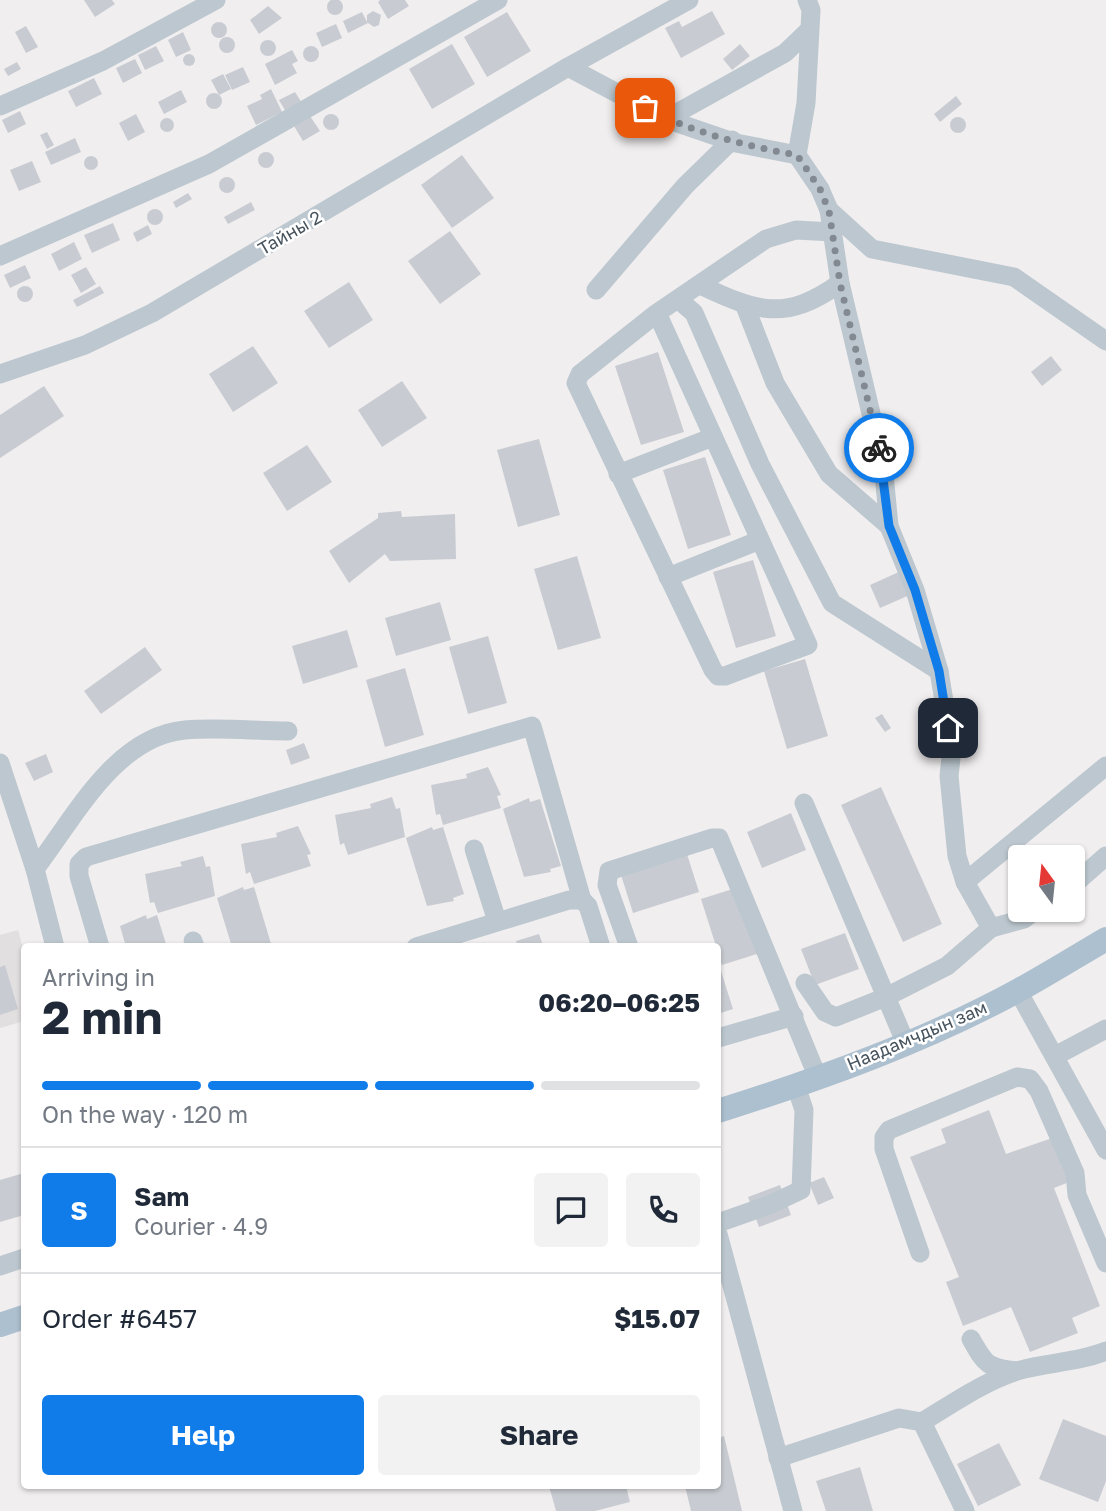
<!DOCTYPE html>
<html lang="en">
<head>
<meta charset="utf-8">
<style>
	:root { --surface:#fff; --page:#f2f2f3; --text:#1f2937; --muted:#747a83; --line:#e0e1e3; --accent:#107cea }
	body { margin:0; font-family:"Golos Text",sans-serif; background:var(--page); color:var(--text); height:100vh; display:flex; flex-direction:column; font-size:26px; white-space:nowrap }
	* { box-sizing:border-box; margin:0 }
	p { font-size:23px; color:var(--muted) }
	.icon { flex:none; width:38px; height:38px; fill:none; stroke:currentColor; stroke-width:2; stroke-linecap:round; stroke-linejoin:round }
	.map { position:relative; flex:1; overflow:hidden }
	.panel { position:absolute; left:21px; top:943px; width:700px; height:546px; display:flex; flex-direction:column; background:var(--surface); border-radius:7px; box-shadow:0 2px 5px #0004 }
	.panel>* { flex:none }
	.needle { width:46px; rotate:345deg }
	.controls { position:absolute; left:1008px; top:845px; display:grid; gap:14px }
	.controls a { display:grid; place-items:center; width:77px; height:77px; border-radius:7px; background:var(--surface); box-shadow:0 2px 5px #0004; font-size:35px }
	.pin { position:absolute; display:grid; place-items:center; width:60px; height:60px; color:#fff; margin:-30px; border-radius:14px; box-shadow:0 4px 10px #0006 }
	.courier { position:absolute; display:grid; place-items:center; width:70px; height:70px; margin:-35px; border:5px solid #107cea; border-radius:50%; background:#fff; color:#222; box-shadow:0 2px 9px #0007 }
	.head em { font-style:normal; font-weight:700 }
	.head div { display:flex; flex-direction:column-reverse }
	.head { display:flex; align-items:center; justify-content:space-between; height:119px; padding:0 21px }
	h1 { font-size:46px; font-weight:700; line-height:52px }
	.bar { display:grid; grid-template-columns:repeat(4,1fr); gap:10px 7px; align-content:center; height:84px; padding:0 21px }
	.bar i { height:9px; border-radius:5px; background:var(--line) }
	.bar .current { background:var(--accent) }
	.bar p { grid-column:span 4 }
	.line { display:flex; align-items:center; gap:18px; padding:0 21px; border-top:2px solid var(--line) }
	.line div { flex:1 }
	.round { display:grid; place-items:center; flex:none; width:74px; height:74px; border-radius:7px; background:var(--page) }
	.action { display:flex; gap:14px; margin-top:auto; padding:14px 21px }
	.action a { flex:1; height:80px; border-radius:7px; background:var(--accent); color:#fff; font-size:28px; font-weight:700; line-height:80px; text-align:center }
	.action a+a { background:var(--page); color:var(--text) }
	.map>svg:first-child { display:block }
</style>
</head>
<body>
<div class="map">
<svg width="1106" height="1511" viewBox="0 0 1106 1511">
	<rect width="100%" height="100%" fill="#f1eeef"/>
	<polygon fill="#e2dfe1" points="18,930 24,952 24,1021 0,1028 0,935"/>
	<g fill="#c8ccd2">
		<circle cx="335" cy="7" r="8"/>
		<polygon points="84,0 112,0 115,4 95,17"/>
		<polygon points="380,0 405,0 409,6 388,19 378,2"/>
		<polygon points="268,6 282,18 259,34 250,20"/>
		<polygon points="373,11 381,15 379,25 374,27 368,23 348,33 343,21 362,12 367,22 367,15"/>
		<polygon points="712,11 725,34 681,58 665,28 679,21 682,27"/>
		<polygon points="507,12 531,51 487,77 464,37"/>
		<circle cx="219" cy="30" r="8"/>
		<polygon points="336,24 342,38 322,47 316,33"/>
		<polygon points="26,26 38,47 26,53 15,32"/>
		<polygon points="183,32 191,50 176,57 168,40"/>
		<circle cx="227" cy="45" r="8"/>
		<circle cx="268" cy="48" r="8"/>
		<polygon points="452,44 475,84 432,109 409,69"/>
		<polygon points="740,44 750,56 732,70 723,59"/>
		<polygon points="156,46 164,61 145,70 138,55"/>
		<circle cx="311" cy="54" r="8"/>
		<polygon points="292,50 298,61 292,64 297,73 275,85 265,64"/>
		<circle cx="189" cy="60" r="6"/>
		<polygon points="135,59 142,73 123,83 116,68"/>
		<polygon points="17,62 21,69 8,76 4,69"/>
		<polygon points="243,67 250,82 232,90 225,75"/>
		<polygon points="223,74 231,89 219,95 211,80"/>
		<polygon points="94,78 102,94 76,107 68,91"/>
		<polygon points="271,89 282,112 256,125 247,106 262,99 260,95"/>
		<polygon points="181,90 187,102 164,114 158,102"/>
		<polygon points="295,92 302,103 286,112 279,100"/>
		<circle cx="214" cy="101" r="8"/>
		<polygon points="956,96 962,104 940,122 934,114"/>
		<polygon points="20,111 26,124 8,133 2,120"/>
		<polygon points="136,114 145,132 128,141 119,123"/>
		<circle cx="331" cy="122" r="8"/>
		<polygon points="310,116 320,131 303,141 294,126"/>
		<circle cx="958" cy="125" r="8"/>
		<circle cx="167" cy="125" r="7"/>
		<polygon points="47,132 54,145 47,149 40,135"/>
		<polygon points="75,138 81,152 51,165 45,152"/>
		<circle cx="266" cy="160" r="8"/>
		<polygon points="462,155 494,198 452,228 421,185"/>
		<circle cx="91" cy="163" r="7"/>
		<polygon points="32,161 41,182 19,191 10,170"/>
		<circle cx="227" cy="185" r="8"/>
		<polygon points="188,193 192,199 176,208 173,202"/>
		<polygon points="251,202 255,210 228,224 224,217"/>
		<circle cx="155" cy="217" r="8"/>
		<polygon points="113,223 120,240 92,253 84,235"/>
		<polygon points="148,225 152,234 137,242 133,233"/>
		<polygon points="450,231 481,274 440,304 408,261"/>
		<polygon points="74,242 82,259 59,271 51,254"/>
		<polygon points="25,265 31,278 10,288 4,275"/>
		<polygon points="86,267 96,284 81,293 71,275"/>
		<polygon points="349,282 373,320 329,348 304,311"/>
		<polygon points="100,286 104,293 77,307 73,300"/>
		<circle cx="25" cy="294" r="8"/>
		<polygon points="253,346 278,383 233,412 209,374"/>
		<polygon points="658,352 684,432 641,445 615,366"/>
		<polygon points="1051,356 1062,370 1042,386 1031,372"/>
		<polygon points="402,381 427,418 382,447 358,410"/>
		<polygon points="44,386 64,416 0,458 0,415"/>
		<polygon points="539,439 560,515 518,527 497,450"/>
		<polygon points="307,445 332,482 287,511 263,473"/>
		<polygon points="705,457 731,535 688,549 663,470"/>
		<polygon points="401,511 402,517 455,514 456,559 390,561 385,554 349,583 329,551 378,518 378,513"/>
		<polygon points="577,556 601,638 558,650 534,569"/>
		<polygon points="753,560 776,636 736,648 713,572"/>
		<polygon points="901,571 912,594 880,608 870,585"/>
		<polygon points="440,602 451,640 396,656 385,618"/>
		<polygon points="347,630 358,667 303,684 292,646"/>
		<polygon points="488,636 507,703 468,714 449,647"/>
		<polygon points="145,647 162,670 101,714 84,691"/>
		<polygon points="805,659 828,736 787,749 764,671"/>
		<polygon points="405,668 424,735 385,747 366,680"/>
		<polygon points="882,714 891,728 885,732 875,718"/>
		<polygon points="304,743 310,758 291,765 286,750"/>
		<polygon points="46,754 53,772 34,781 25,763"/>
		<polygon points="488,767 501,795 497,796 501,808 443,825 440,814 436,815 431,785 467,778 466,774"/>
		<polygon points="881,787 942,924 903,942 841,805"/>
		<polygon points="392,797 396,809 400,808 405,837 348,855 344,843 340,845 335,815 371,808 370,804"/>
		<polygon points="529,798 530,802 540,799 561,866 550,869 551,872 524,877 503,809"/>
		<polygon points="791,813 806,850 762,868 747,832"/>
		<polygon points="298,826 311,854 307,855 311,866 254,884 250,872 246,874 241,844 277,837 276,833"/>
		<polygon points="432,827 433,830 443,827 464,894 453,898 454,901 427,906 406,838"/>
		<polygon points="687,854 699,892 633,913 621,875"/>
		<polygon points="203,856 206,867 210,866 215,896 158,913 154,902 150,903 145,874 182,866 180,862"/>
		<polygon points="243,887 244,890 254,887 272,947 232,947 217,898"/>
		<polygon points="739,887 760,953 722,965 701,899"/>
		<polygon points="146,915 147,919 157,915 167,947 126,947 120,926"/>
		<polygon points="845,933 859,969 815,985 801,949"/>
		<polygon points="539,934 543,945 548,943 549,947 518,947 516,941"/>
		<polygon points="5,965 18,1009 0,1015 0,967"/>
		<polygon points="721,971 733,1009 718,1014 718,972"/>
		<polygon points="989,1110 1006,1154 1055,1137 1072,1181 1054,1188 1100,1306 1072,1318 1078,1333 1030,1352 1011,1307 963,1326 946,1282 959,1277 910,1157 946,1143 941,1129"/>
		<polygon points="24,1173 24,1215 0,1222 0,1180"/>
		<polygon points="824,1177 834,1198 818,1205 809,1183"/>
		<polygon points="780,1185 791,1215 759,1227 748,1197"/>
		<polygon points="1063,1419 1106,1436 1106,1481 1098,1502 1039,1479"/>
		<polygon points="724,1436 742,1511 691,1511 685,1486 718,1486 718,1438"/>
		<polygon points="999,1443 1021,1485 978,1506 957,1464"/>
		<polygon points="860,1467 873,1511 826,1511 816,1481"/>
		<polygon points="549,1486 626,1486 630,1502 595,1511 556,1511"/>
	</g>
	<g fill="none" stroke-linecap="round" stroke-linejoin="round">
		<g stroke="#bcc7cf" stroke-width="19">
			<polyline points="807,0 811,10 806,103 797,155 820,189 829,210 872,249 1014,277 1106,341"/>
			<polyline points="568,67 666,119 736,143 797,155"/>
			<polyline points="0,106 103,61 216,0"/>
			<polyline points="666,119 785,53 808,31"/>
			<polyline points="829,210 840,283 883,464 889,526 915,590 939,671 952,749 949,776 957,856 965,882 991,928 1024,919 1036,910"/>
			<polyline points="0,256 209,164 498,0"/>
			<path d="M700,285C757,312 786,322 840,283"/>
			<polyline points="596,290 685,186 732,140"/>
			<polyline points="679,300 694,313 760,464 832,603 939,671"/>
			<polyline points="745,306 775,383 829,474 889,526"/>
			<polyline points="657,313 808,645 725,676 718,676 713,670 576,383 580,374 657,313 766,239 796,230 833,232"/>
			<polyline points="0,374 85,345 152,313 568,67 689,0"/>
			<polyline points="618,474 713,437"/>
			<polyline points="668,577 760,540"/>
			<polyline points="0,763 35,869 55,947"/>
			<polyline points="804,803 906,1044"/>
			<polyline points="474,849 497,921"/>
			<path d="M35,869C73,820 115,736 185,730C219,727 255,731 288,731"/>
			<polyline points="965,882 1106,766"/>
			<polyline points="1073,885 1106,856"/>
			<polyline points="193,941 195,947"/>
			<polyline points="100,947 79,876 79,864 86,857 532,726 582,900"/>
			<polyline points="416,947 569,900 582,900 588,906 601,947"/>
			<polyline points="629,947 607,885 609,871 712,838 719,838 818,1078"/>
			<polyline points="805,983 825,1012 836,1017 886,997 947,966 991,928"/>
			<polyline points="1018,991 1106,1150"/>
			<polyline points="718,1038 794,1016"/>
			<polyline points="1055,1056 1106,1029"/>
			<polyline points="718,1223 769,1205 801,1190 804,1110 796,1086"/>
			<polyline points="718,1234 793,1511"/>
			<polyline points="920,1253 884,1149 884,1137 889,1130 1017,1077 1030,1079 1039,1091 1075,1173 1077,1195 1106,1263"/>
			<polyline points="0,1266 24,1258"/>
			<path d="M971,1339C985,1364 987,1368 1017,1371"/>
			<path d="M922,1422C952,1404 983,1382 1017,1371C1046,1362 1077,1363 1106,1351"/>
			<polyline points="778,1458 899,1418 922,1422 965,1511"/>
		</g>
		<g stroke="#adc0cf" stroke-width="24">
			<path d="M718,1111C820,1079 924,1042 1019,990C1048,974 1077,956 1106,939"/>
			<polyline points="0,1325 24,1317"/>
		</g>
	</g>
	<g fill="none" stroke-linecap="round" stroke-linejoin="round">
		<path stroke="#828990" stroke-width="7" stroke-dasharray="0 12.6" d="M645,108C692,132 745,146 797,155L820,189L829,211L840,283L879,448"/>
		<polyline stroke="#107cea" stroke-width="9" points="879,448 889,526 915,590 939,671 948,728"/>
	</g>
	<g text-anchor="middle" stroke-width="5" stroke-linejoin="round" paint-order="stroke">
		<g font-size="18" fill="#46535d" stroke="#fff">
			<text transform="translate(290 233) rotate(-30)" y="6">Тайны 2</text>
			<text transform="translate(917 1036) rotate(-23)" y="6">Наадамчдын зам</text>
		</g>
	</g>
</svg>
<div class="controls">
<a><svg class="needle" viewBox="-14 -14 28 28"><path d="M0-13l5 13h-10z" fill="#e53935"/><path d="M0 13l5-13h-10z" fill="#747a83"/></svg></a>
</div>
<div class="pin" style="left:645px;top:108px;background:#ea580c"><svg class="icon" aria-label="bag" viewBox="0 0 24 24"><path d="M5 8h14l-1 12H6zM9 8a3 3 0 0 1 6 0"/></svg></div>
<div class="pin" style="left:948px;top:728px;background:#1f2937"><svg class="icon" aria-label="home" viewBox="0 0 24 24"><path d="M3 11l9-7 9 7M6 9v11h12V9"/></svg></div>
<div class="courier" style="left:879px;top:448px"><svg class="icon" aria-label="bike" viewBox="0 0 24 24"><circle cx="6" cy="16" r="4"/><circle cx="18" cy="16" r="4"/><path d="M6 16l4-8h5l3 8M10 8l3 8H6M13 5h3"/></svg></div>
<section class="panel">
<div class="head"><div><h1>2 min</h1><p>Arriving in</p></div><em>06:20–06:25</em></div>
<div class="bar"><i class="current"></i><i class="current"></i><i class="current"></i><i></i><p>On the way · 120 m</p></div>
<div class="line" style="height:126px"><b class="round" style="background:var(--accent);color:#fff">S</b><div><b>Sam</b><p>Courier · 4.9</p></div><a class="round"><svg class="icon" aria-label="chat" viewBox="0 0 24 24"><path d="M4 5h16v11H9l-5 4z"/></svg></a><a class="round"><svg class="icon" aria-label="phone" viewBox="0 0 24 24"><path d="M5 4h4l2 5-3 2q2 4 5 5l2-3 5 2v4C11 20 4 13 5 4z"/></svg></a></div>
<div class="line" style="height:91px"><div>Order #6457</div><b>$15.07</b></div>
<div class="action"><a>Help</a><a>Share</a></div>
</section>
</div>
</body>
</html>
